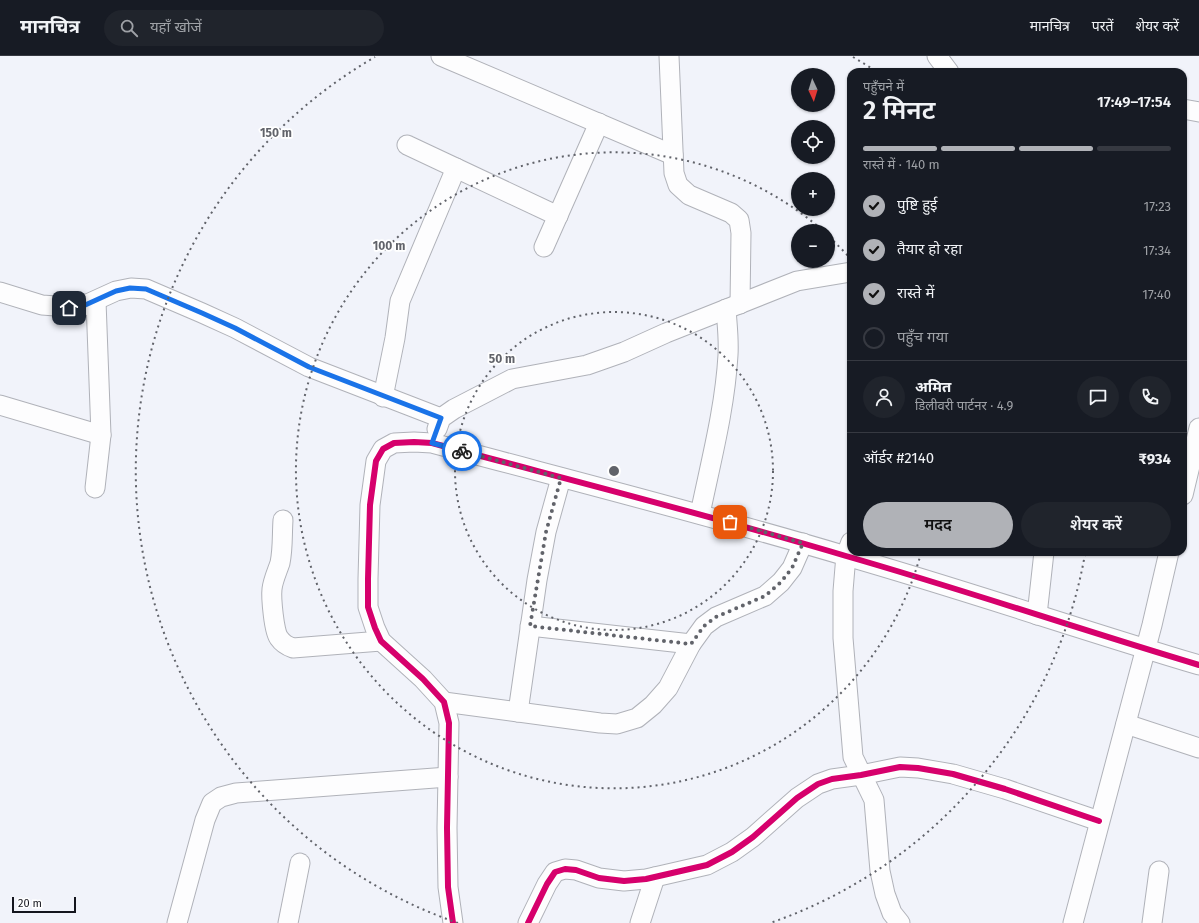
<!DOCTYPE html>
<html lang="hi">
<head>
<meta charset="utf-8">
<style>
	:root { --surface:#171b24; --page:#20242c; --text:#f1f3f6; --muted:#9ea1a6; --line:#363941; --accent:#b0b2b7 }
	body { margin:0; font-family:"Fira Sans","Noto Sans Devanagari",sans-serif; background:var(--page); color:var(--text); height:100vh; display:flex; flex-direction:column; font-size:15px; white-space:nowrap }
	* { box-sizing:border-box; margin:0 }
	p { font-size:13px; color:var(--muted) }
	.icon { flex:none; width:22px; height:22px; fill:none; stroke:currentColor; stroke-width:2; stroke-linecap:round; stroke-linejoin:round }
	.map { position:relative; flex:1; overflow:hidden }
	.panel { position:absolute; left:847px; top:12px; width:340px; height:488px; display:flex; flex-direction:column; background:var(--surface); border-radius:12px; box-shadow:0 1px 3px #0004 }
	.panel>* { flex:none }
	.needle { width:26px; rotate:176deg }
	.controls { position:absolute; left:791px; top:12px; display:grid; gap:8px }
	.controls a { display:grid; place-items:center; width:44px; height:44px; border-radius:50%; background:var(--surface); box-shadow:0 1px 3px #0004; font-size:20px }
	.scale { position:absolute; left:12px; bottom:10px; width:64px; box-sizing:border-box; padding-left:4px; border:2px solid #14151d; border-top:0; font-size:11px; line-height:14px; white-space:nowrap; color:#14151d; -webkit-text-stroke:3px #fff; paint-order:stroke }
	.pin { position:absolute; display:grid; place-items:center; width:34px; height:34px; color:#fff; margin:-17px; border-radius:8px; box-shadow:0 2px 6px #0006 }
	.courier { position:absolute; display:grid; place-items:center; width:40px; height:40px; margin:-20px; border:3px solid #1a73e8; border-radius:50%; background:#fff; color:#222; box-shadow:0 1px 5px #0007 }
	.headline em { font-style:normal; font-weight:600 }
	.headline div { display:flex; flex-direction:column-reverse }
	.headline { display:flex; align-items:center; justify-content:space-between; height:68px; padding:0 16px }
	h1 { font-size:26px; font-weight:600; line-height:30px }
	.bar { display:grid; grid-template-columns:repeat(4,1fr); gap:6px 4px; align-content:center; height:48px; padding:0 16px }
	.bar i { height:5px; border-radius:3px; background:var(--line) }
	.bar .selected { background:var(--accent) }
	.bar p { grid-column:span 4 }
	.line { display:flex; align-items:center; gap:10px; padding:0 16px; border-top:1px solid var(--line) }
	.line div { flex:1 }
	.round { display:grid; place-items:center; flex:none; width:42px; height:42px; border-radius:21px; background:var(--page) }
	ol { padding:0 16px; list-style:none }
	li { display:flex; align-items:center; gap:12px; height:44px }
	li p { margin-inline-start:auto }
	li .icon { padding:4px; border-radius:50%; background:var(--accent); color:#111; stroke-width:4 }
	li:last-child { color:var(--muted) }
	li i { width:22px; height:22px; border:2px solid var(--line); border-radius:50% }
	.cta { display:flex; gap:8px; margin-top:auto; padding:8px 16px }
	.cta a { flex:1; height:46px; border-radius:24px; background:var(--accent); color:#111; font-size:16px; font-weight:600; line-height:46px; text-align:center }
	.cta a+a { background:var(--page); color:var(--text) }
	header { display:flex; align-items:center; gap:24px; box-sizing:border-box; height:56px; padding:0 20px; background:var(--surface); border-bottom:1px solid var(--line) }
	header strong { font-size:19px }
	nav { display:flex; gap:22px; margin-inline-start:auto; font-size:14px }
	.search { width:280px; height:36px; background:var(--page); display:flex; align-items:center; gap:10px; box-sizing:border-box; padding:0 14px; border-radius:22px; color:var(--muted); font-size:15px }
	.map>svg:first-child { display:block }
</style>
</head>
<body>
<header>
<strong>मानचित्र</strong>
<div class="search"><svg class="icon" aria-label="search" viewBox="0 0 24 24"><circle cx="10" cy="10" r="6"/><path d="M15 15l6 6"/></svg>यहाँ खोजें</div>
<nav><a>मानचित्र</a><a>परतें</a><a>शेयर करें</a></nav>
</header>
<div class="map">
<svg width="1199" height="867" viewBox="0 0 1199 867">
	<rect width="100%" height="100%" fill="#f1f3fa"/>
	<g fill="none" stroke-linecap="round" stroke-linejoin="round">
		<g stroke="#b0b2b9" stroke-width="21">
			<g id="street">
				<polyline points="441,0 673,99"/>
				<polyline points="669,0 674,117 678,129 689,139 731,157 739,164 741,177 740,248"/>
				<polyline points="937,0 949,16"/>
				<polyline points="1183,53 1199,56"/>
				<polyline points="407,89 558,160"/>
				<polyline points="544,191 599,67"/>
				<polyline points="0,236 42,249 69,251 83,250 116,235 131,232 146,233 202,257 235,272 309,311 441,362"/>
				<polyline points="383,341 395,282 400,245 456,112"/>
				<polyline points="0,349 101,379"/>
				<polyline points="437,373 441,362 454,353 512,323 587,309 624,296 666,277 797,225 851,216"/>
				<polyline points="95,432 101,379 96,245"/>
				<polyline points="1183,439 1199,372"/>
				<path d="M700,458C711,405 725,352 728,299C729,283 727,268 726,253"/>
				<path d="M283,464C282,478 283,493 280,507C277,516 273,524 272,533C271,541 274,577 279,582C283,588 287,590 293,592L381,585"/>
				<polyline points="851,486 846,499 843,535 843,582 853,701 874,744 880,815 885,838 892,857 900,867"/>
				<polyline points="1037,559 1044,496"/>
				<polyline points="530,570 691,588"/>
				<polyline points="444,646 600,667 617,668 637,662 653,649 668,632 691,588 704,570 716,561 765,540 781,526 792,512 803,487"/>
				<polyline points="518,656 537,524 546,476 561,422"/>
				<polyline points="1126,668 1199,692"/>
				<polyline points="177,867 205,764 212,747 221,741 236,737 448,721"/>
				<polyline points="288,867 300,807"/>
				<path d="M453,867L448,831L447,772L449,667L444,646L423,623L381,585L375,572L368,551V523L370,449L376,405L383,393L394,387L414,386L432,387C570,424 709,459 846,500C965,534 1081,574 1199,609"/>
				<polyline points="528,867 547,828 555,816 565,813 576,814 599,822 624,825 646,823 707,809 732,796 753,781 797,742 818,728 832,723 861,719 900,711 918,712 953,718 1005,733 1099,765"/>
				<polyline points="640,867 655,821"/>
				<polyline points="1073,867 1152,569 1169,496"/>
				<polyline points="1152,867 1159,815"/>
			</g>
		</g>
		<use href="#street" stroke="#fdfdfe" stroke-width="19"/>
		<g stroke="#fff" stroke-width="8">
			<g id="cycleway">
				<path d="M453,867L448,831L447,772L449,667L444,646L423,623L381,585L375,572L368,551V523L370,449L376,405L383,393L394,387L414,386L432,387C570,424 709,459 846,500C965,534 1081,574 1199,609"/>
				<polyline points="528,867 547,828 555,816 565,813 576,814 599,822 624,825 646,823 707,809 732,796 753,781 797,742 818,728 832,723 861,719 900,711 918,712 953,718 1005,733 1099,765"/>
			</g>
		</g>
		<use href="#cycleway" stroke="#d6006c" stroke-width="6"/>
	</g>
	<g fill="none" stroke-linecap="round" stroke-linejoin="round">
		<polyline stroke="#61636a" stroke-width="4" stroke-dasharray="0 7.2" points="462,395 561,422 546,476 530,570 691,588 704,570 716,561 765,540 781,526 792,512 803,487 730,466"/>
		<polyline stroke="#1a73e8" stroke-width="5" points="69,252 83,250 116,235 130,232 146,233 202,257 235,272 309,311 441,362 432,387 462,395"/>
	</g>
	<g fill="none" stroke="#61636a" stroke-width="2" stroke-dasharray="2 4">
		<circle cx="614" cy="415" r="159"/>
		<path d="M921 497A318 318 0 1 1 821 173M829 181A318 318 0 0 1 850 202"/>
		<path d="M1085 498A478 478 0 0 1 770 867M458 867A478 478 0 0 1 375 1M853 1A478 478 0 0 1 874 14"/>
	</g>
	<circle cx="614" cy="415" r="6" fill="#61636a" stroke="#fff" stroke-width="2"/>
	<g font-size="12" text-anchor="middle" font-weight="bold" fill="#61636a" stroke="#fff" stroke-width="3.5" stroke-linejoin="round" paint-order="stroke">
		<text x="276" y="81">150 m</text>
		<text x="389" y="194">100 m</text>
		<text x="502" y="307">50 m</text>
	</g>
</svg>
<div class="controls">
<a><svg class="needle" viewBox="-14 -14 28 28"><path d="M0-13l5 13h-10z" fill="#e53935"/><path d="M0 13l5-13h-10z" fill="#9ea1a6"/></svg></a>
<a><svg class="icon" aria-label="locate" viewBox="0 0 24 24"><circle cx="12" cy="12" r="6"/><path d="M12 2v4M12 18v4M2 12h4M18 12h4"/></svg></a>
<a>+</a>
<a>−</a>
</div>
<div class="scale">20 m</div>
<div class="pin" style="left:730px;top:466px;background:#ea580c"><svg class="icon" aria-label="bag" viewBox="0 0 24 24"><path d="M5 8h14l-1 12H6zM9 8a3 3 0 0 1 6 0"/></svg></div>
<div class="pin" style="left:69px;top:252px;background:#1f2937"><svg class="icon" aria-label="home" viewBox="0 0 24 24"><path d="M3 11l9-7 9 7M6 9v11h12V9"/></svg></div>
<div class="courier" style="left:462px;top:395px"><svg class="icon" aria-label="bike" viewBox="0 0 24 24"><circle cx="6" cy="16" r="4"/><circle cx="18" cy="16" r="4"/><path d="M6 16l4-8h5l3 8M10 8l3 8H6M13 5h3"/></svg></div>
<section class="panel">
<div class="headline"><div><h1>2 मिनट</h1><p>पहुँचने में</p></div><em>17:49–17:54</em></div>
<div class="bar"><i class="selected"></i><i class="selected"></i><i class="selected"></i><i></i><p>रास्ते में · 140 m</p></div>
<ol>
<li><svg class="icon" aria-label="check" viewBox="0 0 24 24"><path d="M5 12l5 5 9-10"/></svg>पुष्टि हुई<p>17:23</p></li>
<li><svg class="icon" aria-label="check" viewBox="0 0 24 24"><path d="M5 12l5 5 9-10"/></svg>तैयार हो रहा<p>17:34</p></li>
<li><svg class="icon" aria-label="check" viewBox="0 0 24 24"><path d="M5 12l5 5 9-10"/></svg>रास्ते में<p>17:40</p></li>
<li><i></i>पहुँच गया</li>
</ol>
<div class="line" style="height:72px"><a class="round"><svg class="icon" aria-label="person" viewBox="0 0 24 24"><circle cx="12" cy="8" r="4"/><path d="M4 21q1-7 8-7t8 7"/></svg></a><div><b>अमित</b><p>डिलीवरी पार्टनर · 4.9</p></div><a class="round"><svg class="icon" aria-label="chat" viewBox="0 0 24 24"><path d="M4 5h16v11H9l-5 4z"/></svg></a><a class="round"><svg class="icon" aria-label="phone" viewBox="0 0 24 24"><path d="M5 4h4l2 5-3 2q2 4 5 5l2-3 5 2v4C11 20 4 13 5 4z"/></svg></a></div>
<div class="line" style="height:52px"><div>ऑर्डर #2140</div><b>₹934</b></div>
<div class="cta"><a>मदद</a><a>शेयर करें</a></div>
</section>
</div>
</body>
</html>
